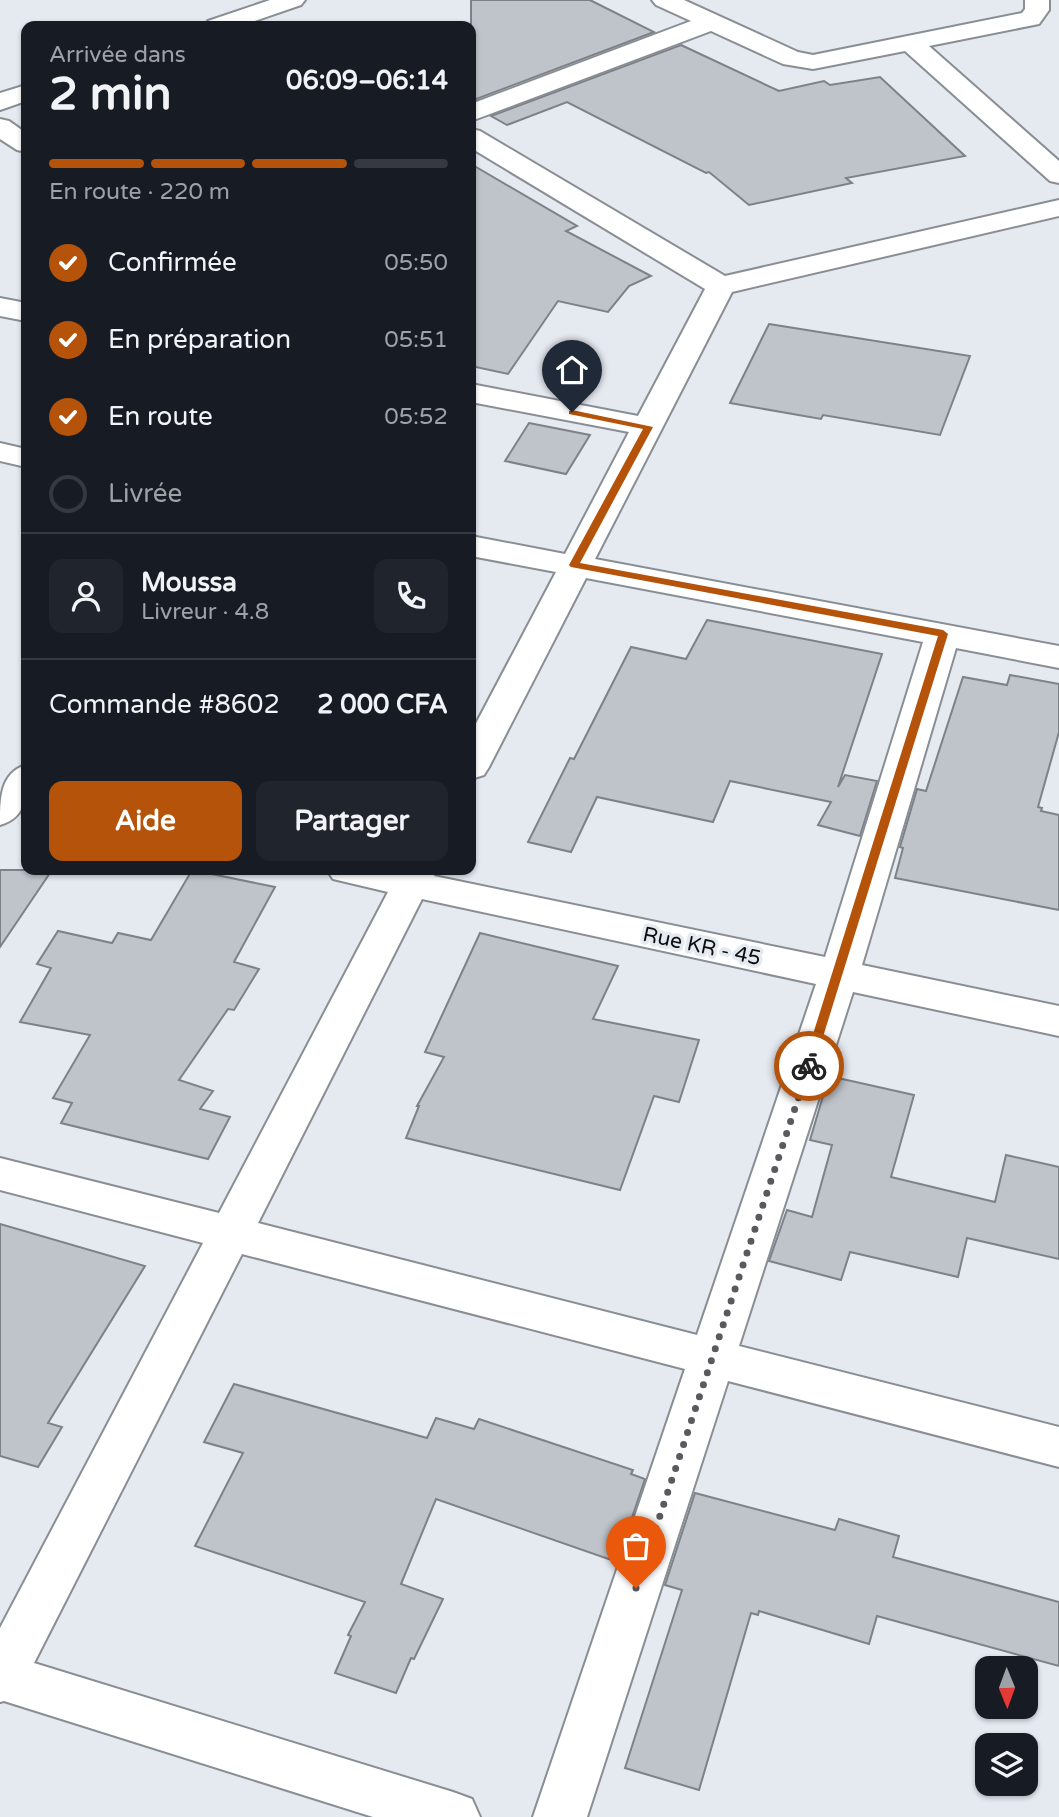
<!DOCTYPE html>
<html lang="fr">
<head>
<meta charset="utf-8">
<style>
	:root { --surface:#171b24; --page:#20242c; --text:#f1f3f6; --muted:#9ea1a6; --line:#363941; --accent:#b45309 }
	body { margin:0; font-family:"Varela Round",sans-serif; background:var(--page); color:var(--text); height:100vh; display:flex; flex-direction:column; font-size:26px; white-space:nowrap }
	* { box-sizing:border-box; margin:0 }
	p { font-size:23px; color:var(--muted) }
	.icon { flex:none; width:38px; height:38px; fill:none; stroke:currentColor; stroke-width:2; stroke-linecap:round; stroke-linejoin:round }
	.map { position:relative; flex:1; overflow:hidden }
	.side { position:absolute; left:21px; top:21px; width:455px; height:854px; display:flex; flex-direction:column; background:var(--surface); border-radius:14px; box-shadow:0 2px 5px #0004 }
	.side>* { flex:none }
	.needle { width:46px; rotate:179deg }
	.tools { position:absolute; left:975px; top:1656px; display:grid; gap:14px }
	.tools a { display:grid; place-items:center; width:63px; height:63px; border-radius:14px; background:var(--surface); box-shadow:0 2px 5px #0004; font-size:35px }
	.pin { position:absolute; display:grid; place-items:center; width:60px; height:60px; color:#fff; margin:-72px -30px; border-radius:50% 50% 50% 0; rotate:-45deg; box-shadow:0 0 7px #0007 }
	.pin .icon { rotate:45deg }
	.courier { position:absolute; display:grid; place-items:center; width:70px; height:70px; margin:-35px; border:5px solid #b45309; border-radius:50%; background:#fff; color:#222; box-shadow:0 2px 9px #0007 }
	.head em { font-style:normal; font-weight:700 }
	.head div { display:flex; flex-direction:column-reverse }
	.head { display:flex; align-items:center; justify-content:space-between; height:119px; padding:0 28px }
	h1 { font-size:46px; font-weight:700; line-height:52px }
	.bar { display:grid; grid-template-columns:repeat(4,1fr); gap:10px 7px; align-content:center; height:84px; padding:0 28px }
	.bar i { height:9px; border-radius:5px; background:var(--line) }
	.bar .current { background:var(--accent) }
	.bar p { grid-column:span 4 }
	.line { display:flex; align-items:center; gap:18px; padding:0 28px; border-top:2px solid var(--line) }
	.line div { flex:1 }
	.round { display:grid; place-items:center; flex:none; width:74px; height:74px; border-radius:14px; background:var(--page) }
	ol { padding:0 28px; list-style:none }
	li { display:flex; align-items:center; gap:21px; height:77px }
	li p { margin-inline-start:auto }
	li .icon { padding:7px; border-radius:50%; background:var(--accent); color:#fff; stroke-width:4 }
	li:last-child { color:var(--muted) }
	li i { width:38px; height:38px; border:4px solid var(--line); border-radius:50% }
	.action { display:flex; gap:14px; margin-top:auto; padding:14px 28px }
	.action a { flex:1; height:80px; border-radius:14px; background:var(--accent); color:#fff; font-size:28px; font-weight:700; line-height:80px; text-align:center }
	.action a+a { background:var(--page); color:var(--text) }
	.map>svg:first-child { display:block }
</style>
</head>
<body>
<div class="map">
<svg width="1059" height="1817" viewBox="0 0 1059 1817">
	<rect width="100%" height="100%" fill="#e5e9f0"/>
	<g fill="#bfc4ca" stroke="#7d8288" stroke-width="2">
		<polygon points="471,0 590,0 654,32 471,101"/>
		<polygon points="681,45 779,91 824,81 830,85 880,77 965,156 846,178 852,183 749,205 709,172 706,173 567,102 507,125 491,116"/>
		<polygon points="471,164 577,226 566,231 651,276 629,286 608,312 558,301 508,374 471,366"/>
		<polygon points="769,324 970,356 940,435 823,415 821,419 730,403"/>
		<polygon points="529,423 590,435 566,474 505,461"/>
		<polygon points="707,620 882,654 838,787 845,775 877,781 860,836 818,825 831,802 730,781 713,822 597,797 571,852 528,842 570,758 574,759 631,647 686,659"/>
		<polygon points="1010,675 1059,684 1059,732 1038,807 1042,808 1041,811 1059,815 1059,910 895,878 903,848 900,847 917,789 926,791 963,677 1007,685"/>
		<polygon points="0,870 52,870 0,947"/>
		<polygon points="192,870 275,887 234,962 259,969 234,1010 228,1009 179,1080 213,1091 200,1109 230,1117 208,1159 61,1123 72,1103 53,1098 90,1035 20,1022 51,968 37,964 58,931 112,943 118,933 151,940"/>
		<polygon points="480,933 618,966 593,1019 699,1040 679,1102 654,1096 620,1190 406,1138 419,1106 417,1106 444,1057 425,1052"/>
		<polygon points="829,1076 914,1095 891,1177 995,1202 1006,1155 1059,1167 1059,1259 967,1238 958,1277 850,1252 841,1280 769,1261 787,1210 812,1217 832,1145 810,1140"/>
		<polygon points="0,1224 145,1266 48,1423 62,1427 38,1467 0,1456"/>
		<polygon points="234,1384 427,1438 436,1418 474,1429 479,1419 633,1470 631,1474 645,1479 617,1562 436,1499 401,1584 443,1599 414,1659 411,1658 396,1693 335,1673 351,1636 348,1635 365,1602 195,1546 243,1453 204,1442"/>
		<polygon points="695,1493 835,1530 839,1519 899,1536 893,1557 1059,1602 1059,1666 877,1616 869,1644 759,1611 758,1615 751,1613 699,1790 625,1768 682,1590 665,1585"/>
	</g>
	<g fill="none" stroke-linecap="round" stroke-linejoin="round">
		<g stroke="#898e94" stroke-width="4">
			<g id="minor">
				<polygon points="270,0 305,0 301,5 240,26 205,26 208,21"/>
				<polygon points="652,0 684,0 798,52 813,55 1022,13 1025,9 1025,0 1049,0 1049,10 1039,24 929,46 1059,161 1059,183 1050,181 905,51 813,69 783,64 711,31 471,121 471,104 691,21 656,5"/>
				<polygon points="26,85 26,101 0,110 0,93"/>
				<polygon points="0,119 9,121 26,133 26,152 17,150 0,139"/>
				<path d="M471,129L480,131L725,276L1059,200V216L732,292L595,559L1059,646V668L956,648L862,965L1059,1006V1036L853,992L739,1346L1059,1427V1467L728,1381L587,1817H533L685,1369L242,1254L34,1663L453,1792L472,1799L480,1817H373L4,1701L0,1702V1628L203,1243L0,1190V1158L219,1213L388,892L333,879L327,870H437L434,876L825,957L923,642L586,578L489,767L484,775L471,779V733L556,572L471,556V536L565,554L629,432L471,402V384L638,416L705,289L471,148ZM422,899L816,984L697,1335L258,1223Z"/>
				<polygon points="0,298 26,303 26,321 0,316"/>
				<polygon points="0,443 26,449 26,467 0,461"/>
				<path d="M26,765C27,791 29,817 0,825C0,799 0,773 26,765Z"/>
			</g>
		</g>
		<use href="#minor" fill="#fff" fill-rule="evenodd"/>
	</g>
	<polygon fill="#b45309" points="572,410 653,427 580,563 943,630 948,634 813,1069 805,1069 803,1066 938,636 571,567 569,565 643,429 569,414 569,411"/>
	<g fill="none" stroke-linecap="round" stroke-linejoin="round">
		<polyline stroke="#585a5e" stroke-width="7" stroke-dasharray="0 12.6" points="636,1588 809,1066"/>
	</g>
	<g text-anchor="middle" stroke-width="7" stroke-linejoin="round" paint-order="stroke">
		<g font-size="21" fill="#0c0d0f" stroke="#e5e9f0">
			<text transform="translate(702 946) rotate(12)" y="7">Rue KR - 45</text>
		</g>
	</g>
</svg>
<div class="tools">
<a><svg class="needle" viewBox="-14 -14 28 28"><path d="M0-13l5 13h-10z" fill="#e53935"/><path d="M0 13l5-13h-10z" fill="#9ea1a6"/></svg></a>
<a><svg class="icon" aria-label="layers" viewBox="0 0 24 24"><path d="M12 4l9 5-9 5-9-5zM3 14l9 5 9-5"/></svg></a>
</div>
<div class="pin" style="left:636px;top:1588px;background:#ea580c"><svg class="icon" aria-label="bag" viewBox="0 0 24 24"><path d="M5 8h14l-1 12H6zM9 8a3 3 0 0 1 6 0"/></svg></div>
<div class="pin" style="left:572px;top:412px;background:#1f2937"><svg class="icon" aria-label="home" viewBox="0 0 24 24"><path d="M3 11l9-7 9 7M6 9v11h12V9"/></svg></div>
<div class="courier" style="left:809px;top:1066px"><svg class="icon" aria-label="bike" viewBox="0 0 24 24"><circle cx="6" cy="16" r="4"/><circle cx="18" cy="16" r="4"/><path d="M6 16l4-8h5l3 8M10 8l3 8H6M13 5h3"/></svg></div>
<section class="side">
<div class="head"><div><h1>2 min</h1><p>Arrivée dans</p></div><em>06:09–06:14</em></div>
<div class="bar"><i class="current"></i><i class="current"></i><i class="current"></i><i></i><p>En route · 220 m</p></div>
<ol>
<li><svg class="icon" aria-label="check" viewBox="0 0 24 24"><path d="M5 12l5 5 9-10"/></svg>Confirmée<p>05:50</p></li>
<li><svg class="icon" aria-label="check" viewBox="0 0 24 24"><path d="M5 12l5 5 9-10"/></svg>En préparation<p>05:51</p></li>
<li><svg class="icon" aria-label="check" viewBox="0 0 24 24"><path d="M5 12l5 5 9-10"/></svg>En route<p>05:52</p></li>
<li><i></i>Livrée</li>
</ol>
<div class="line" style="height:126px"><a class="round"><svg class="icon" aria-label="person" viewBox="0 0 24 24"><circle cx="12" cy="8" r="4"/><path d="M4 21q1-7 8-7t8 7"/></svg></a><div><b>Moussa</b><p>Livreur · 4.8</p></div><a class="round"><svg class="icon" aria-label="phone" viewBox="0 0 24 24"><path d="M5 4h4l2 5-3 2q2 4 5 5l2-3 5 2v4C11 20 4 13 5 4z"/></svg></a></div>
<div class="line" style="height:91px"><div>Commande #8602</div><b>2 000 CFA</b></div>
<div class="action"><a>Aide</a><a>Partager</a></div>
</section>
</div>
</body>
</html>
